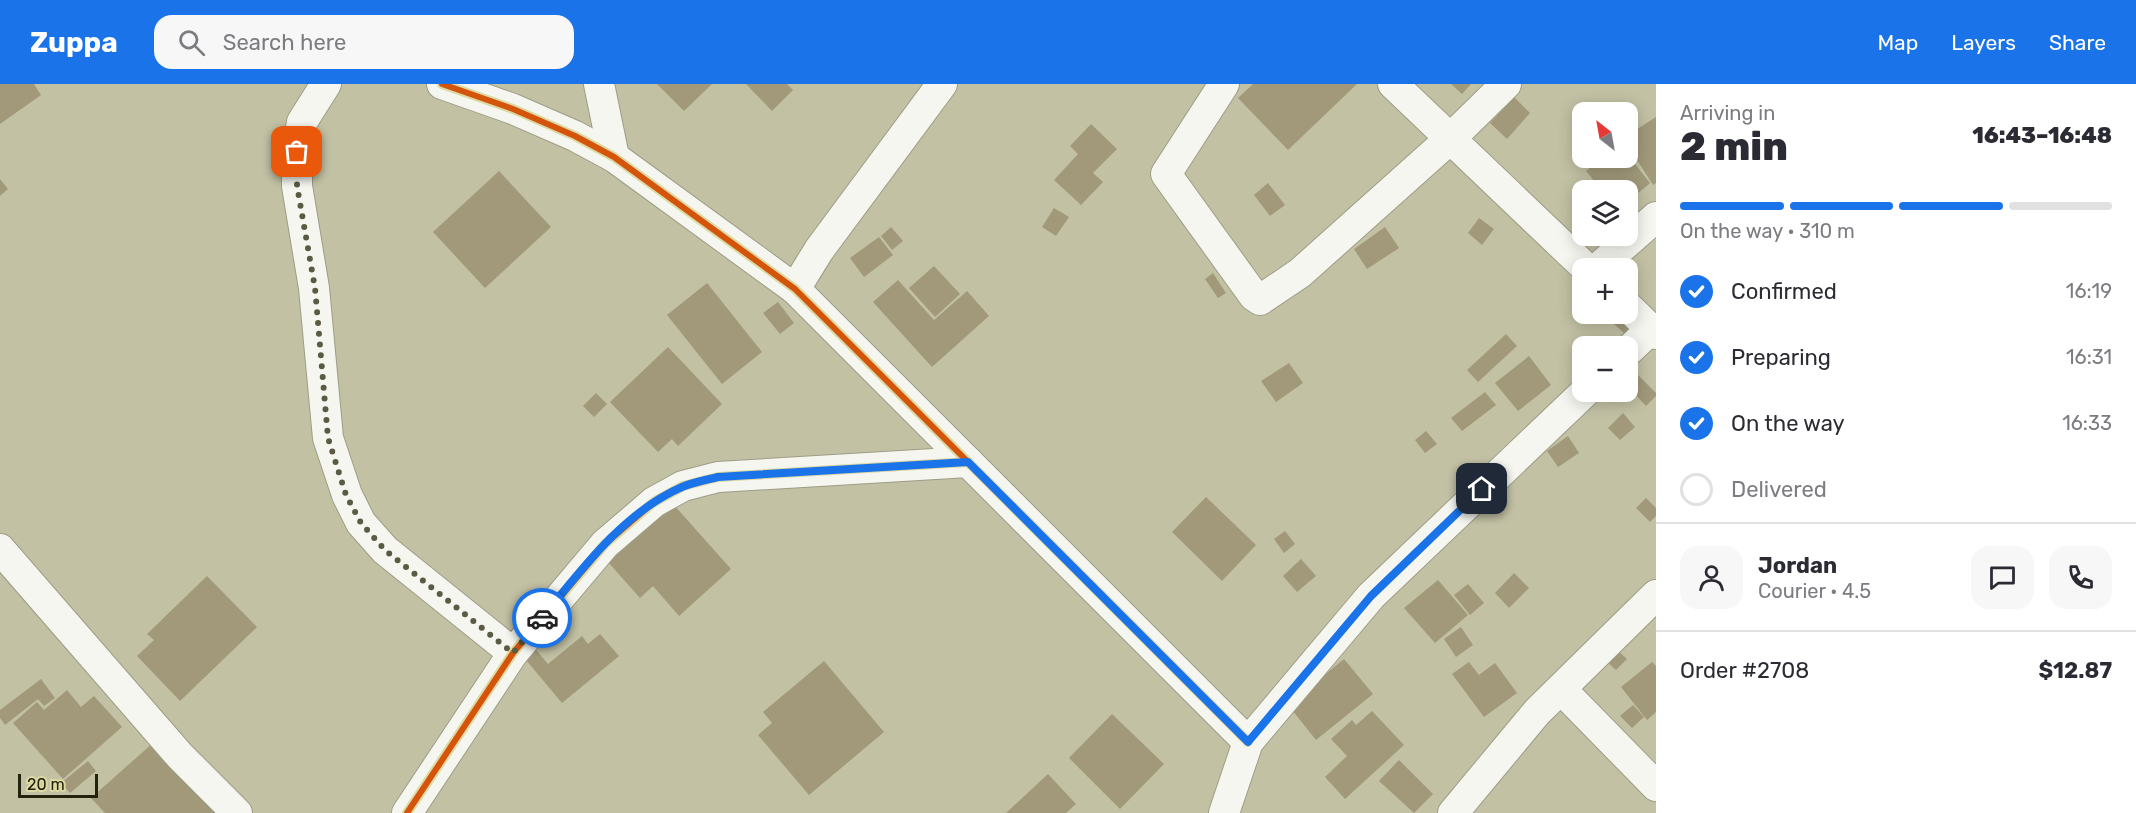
<!DOCTYPE html>
<html lang="en">
<head>
<meta charset="utf-8">
<style>
	:root { --surface:#fff; --page:#f7f7f7; --text:#2b2b33; --muted:#7c7c81; --line:#e1e1e2; --accent:#1a73e8 }
	body { margin:0; font-family:Rubik,sans-serif; background:var(--page); color:var(--text); height:100vh; display:flex; flex-direction:column; font-size:22px; white-space:nowrap }
	* { box-sizing:border-box; margin:0 }
	p { font-size:20px; color:var(--muted) }
	.icon { flex:none; width:33px; height:33px; fill:none; stroke:currentColor; stroke-width:2; stroke-linecap:round; stroke-linejoin:round }
	.map { position:relative; flex:1; overflow:hidden }
	.details { display:flex; flex-direction:column; background:var(--surface); width:480px }
	.details>* { flex:none }
	.needle { width:39px; rotate:329deg }
	.fabs { position:absolute; left:1572px; top:18px; display:grid; gap:12px }
	.fabs a { display:grid; place-items:center; width:66px; height:66px; border-radius:12px; background:var(--surface); box-shadow:0 3px 15px #0003; font-size:30px }
	.scale { position:absolute; left:18px; bottom:15px; width:80px; box-sizing:border-box; padding-left:6px; border:3px solid #23220d; border-top:0; font-size:16px; line-height:21px; white-space:nowrap; color:#23220d; -webkit-text-stroke:4px #dcd9a3; paint-order:stroke }
	.pin { position:absolute; display:grid; place-items:center; width:51px; height:51px; color:#fff; margin:-26px; border-radius:12px; box-shadow:0 3px 9px #0006 }
	.courier { position:absolute; display:grid; place-items:center; width:60px; height:60px; margin:-30px; border:4px solid #1a73e8; border-radius:50%; background:#fff; color:#222; box-shadow:0 2px 8px #0007 }
	.headline em { font-style:normal; font-weight:800 }
	.headline div { display:flex; flex-direction:column-reverse }
	.headline { display:flex; align-items:center; justify-content:space-between; height:102px; padding:0 24px }
	h1 { font-size:39px; font-weight:800; line-height:45px }
	.bar { display:grid; grid-template-columns:repeat(4,1fr); gap:9px 6px; align-content:center; height:72px; padding:0 24px }
	.bar i { height:8px; border-radius:4px; background:var(--line) }
	.bar .active { background:var(--accent) }
	.bar p { grid-column:span 4 }
	.line { display:flex; align-items:center; gap:15px; padding:0 24px; border-top:2px solid var(--line) }
	.line div { flex:1 }
	.round { display:grid; place-items:center; flex:none; width:63px; height:63px; border-radius:18px; background:var(--page) }
	ol { padding:0 24px; list-style:none }
	li { display:flex; align-items:center; gap:18px; height:66px }
	li p { margin-inline-start:auto }
	li .icon { padding:6px; border-radius:50%; background:var(--accent); color:#fff; stroke-width:4 }
	li:last-child { color:var(--muted) }
	li i { width:33px; height:33px; border:3px solid var(--line); border-radius:50% }
	header { display:flex; align-items:center; gap:36px; box-sizing:border-box; height:84px; padding:0 30px; background:var(--accent); color:#fff }
	header strong { font-size:28px }
	nav { display:flex; gap:33px; margin-inline-start:auto; font-size:21px }
	.search { width:420px; height:54px; background:var(--page); display:flex; align-items:center; gap:15px; box-sizing:border-box; padding:0 21px; border-radius:18px; color:var(--muted); font-size:22px }
	main { display:flex; flex:1; min-height:0 }
	.map>svg:first-child { display:block }
</style>
</head>
<body>
<header>
<strong>Zuppa</strong>
<div class="search"><svg class="icon" aria-label="search" viewBox="0 0 24 24"><circle cx="10" cy="10" r="6"/><path d="M15 15l6 6"/></svg>Search here</div>
<nav><a>Map</a><a>Layers</a><a>Share</a></nav>
</header>
<main>
<div class="map">
<svg width="1656" height="729" viewBox="0 0 1656 729">
	<rect width="100%" height="100%" fill="#c2c1a4"/>
	<g fill="#a1997a">
		<polygon points="0,0 34,0 41,11 0,40"/>
		<polygon points="657,0 712,0 684,27"/>
		<polygon points="746,0 787,0 793,6 772,27"/>
		<polygon points="1253,0 1357,0 1288,66 1238,14"/>
		<polygon points="1451,0 1471,0 1462,10"/>
		<polygon points="1514,13 1530,29 1507,55 1490,39"/>
		<polygon points="1656,33 1656,99 1653,101 1628,62 1628,51"/>
		<polygon points="1091,40 1117,65 1093,89 1103,98 1081,121 1054,96 1078,70 1070,62"/>
		<polygon points="1628,71 1650,99 1628,118 1628,106 1585,106 1595,98 1586,87 1602,74 1628,74"/>
		<polygon points="499,87 551,143 485,204 433,148"/>
		<polygon points="0,95 8,105 0,112"/>
		<polygon points="1268,99 1285,121 1270,132 1254,111"/>
		<polygon points="1054,124 1069,133 1056,152 1042,143"/>
		<polygon points="1479,134 1494,145 1482,161 1468,149"/>
		<polygon points="891,143 903,157 892,166 881,152"/>
		<polygon points="1385,143 1399,164 1367,185 1354,165"/>
		<polygon points="879,153 893,171 864,193 850,174"/>
		<polygon points="934,182 960,210 935,233 909,204"/>
		<polygon points="1213,189 1226,209 1218,214 1205,195"/>
		<polygon points="898,196 934,236 967,207 989,232 932,283 873,218"/>
		<polygon points="707,199 762,268 722,300 667,231"/>
		<polygon points="778,218 794,239 780,250 763,229"/>
		<polygon points="1621,230 1638,239 1626,251 1613,239"/>
		<polygon points="1506,250 1517,262 1478,298 1467,286"/>
		<polygon points="668,263 722,320 678,362 672,355 658,368 610,318"/>
		<polygon points="1529,272 1551,301 1518,327 1495,299"/>
		<polygon points="1289,279 1303,299 1276,318 1261,297"/>
		<polygon points="1634,287 1656,309 1656,312 1646,322 1628,303 1628,293"/>
		<polygon points="1485,308 1496,321 1462,347 1451,334"/>
		<polygon points="596,309 607,320 594,333 583,322"/>
		<polygon points="1623,329 1635,343 1620,356 1608,344"/>
		<polygon points="1426,347 1437,360 1425,369 1415,356"/>
		<polygon points="1568,352 1579,369 1558,383 1547,367"/>
		<polygon points="665,411 731,485 679,532 653,502 640,514 600,469"/>
		<polygon points="1206,413 1256,461 1222,497 1172,448"/>
		<polygon points="1646,414 1656,424 1656,432 1650,438 1636,424"/>
		<polygon points="1285,447 1295,460 1284,469 1274,455"/>
		<polygon points="1301,475 1316,492 1297,508 1283,492"/>
		<polygon points="1514,489 1529,504 1509,524 1495,509"/>
		<polygon points="207,492 257,543 180,617 137,572 154,556 147,550"/>
		<polygon points="1438,496 1468,531 1435,559 1404,524"/>
		<polygon points="1468,500 1484,519 1470,531 1454,511"/>
		<polygon points="516,542 548,580 582,552 588,560 600,550 619,572 562,619 505,551"/>
		<polygon points="1461,543 1473,561 1456,573 1444,555"/>
		<polygon points="1614,563 1627,575 1616,586 1603,574"/>
		<polygon points="1344,575 1373,610 1316,656 1288,621"/>
		<polygon points="824,577 884,648 809,711 758,651 772,639 763,628"/>
		<polygon points="1469,578 1479,591 1495,579 1517,609 1484,633 1452,590"/>
		<polygon points="1652,578 1656,582 1656,628 1647,636 1621,603"/>
		<polygon points="41,595 55,614 44,622 38,615 5,641 0,634 0,626"/>
		<polygon points="67,606 81,623 94,612 122,643 63,695 13,639 37,618 44,626"/>
		<polygon points="1633,621 1644,633 1632,644 1620,632"/>
		<polygon points="1372,627 1404,661 1345,715 1325,693 1347,672 1331,655 1352,636 1356,641"/>
		<polygon points="1112,630 1164,680 1120,725 1069,674"/>
		<polygon points="154,658 218,729 105,729 91,714"/>
		<polygon points="1399,676 1433,710 1414,729 1379,697"/>
		<polygon points="88,677 96,687 70,709 61,699"/>
		<polygon points="1048,690 1076,720 1066,729 1006,729"/>
	</g>
	<g fill="none" stroke-linecap="round" stroke-linejoin="round">
		<g stroke="#9e9d86" stroke-width="32">
			<g id="street">
				<polyline points="326,0 302,38 297,68 297,102 314,204 328,354 347,411 361,439 385,466 513,569"/>
				<polyline points="442,0 513,25 575,52 614,73 795,205 1248,658"/>
				<polyline points="599,0 614,73"/>
				<polyline points="1224,0 1166,90 1254,212 1260,216 1300,189 1451,54 1506,0"/>
				<polyline points="1393,0 1586,184"/>
				<polyline points="1598,184 1656,133"/>
				<polyline points="795,205 819,166 942,0"/>
				<polyline points="1628,223 1656,250"/>
				<polyline points="1628,267 1651,245"/>
				<polyline points="0,465 180,672 237,729"/>
				<polyline points="1561,605 1656,702"/>
				<polyline points="407,729 513,569 605,460 654,418 683,402 718,393 968,378"/>
				<polyline points="1224,729 1248,658 1371,512 1585,308"/>
				<polyline points="1453,729 1537,628 1656,511"/>
			</g>
		</g>
		<use href="#street" stroke="#f6f6f1" stroke-width="30"/>
		<g stroke="#dcd9a3" stroke-width="10">
			<g id="cycleway">
				<polyline points="442,0 513,25 575,52 614,73 795,205 1248,658"/>
				<polyline points="407,729 513,569 605,460 654,418 683,402 718,393 968,378"/>
			</g>
		</g>
		<use href="#cycleway" stroke="#d4540c" stroke-width="6"/>
	</g>
	<g fill="none" stroke-linecap="round" stroke-linejoin="round">
		<polyline stroke="#5b5a42" stroke-width="6" stroke-dasharray="0 10.8" points="297,68 297,102 315,204 328,354 346,411 361,439 385,466 513,569 542,534"/>
		<path stroke="#1a73e8" stroke-width="8" d="M542,534C581,486 624,428 682,403C693,398 706,396 718,393L968,378L1248,658L1371,512L1482,405"/>
	</g>
</svg>
<div class="fabs">
<a><svg class="needle" viewBox="-14 -14 28 28"><path d="M0-13l5 13h-10z" fill="#e53935"/><path d="M0 13l5-13h-10z" fill="#7c7c81"/></svg></a>
<a><svg class="icon" aria-label="layers" viewBox="0 0 24 24"><path d="M12 4l9 5-9 5-9-5zM3 14l9 5 9-5"/></svg></a>
<a>+</a>
<a>−</a>
</div>
<div class="scale">20 m</div>
<div class="pin" style="left:297px;top:68px;background:#ea580c"><svg class="icon" aria-label="bag" viewBox="0 0 24 24"><path d="M5 8h14l-1 12H6zM9 8a3 3 0 0 1 6 0"/></svg></div>
<div class="pin" style="left:1482px;top:405px;background:#1f2937"><svg class="icon" aria-label="home" viewBox="0 0 24 24"><path d="M3 11l9-7 9 7M6 9v11h12V9"/></svg></div>
<div class="courier" style="left:542px;top:534px"><svg class="icon" aria-label="car" viewBox="0 0 24 24"><path d="M5 17H2v-5l4-1 3-4h7l3 4 3 1v5h-3M9 17h6M6 11h13"/><circle cx="7" cy="17" r="2"/><circle cx="17" cy="17" r="2"/></svg></div>
</div>
<section class="details">
<div class="headline"><div><h1>2 min</h1><p>Arriving in</p></div><em>16:43–16:48</em></div>
<div class="bar"><i class="active"></i><i class="active"></i><i class="active"></i><i></i><p>On the way · 310 m</p></div>
<ol>
<li><svg class="icon" aria-label="check" viewBox="0 0 24 24"><path d="M5 12l5 5 9-10"/></svg>Confirmed<p>16:19</p></li>
<li><svg class="icon" aria-label="check" viewBox="0 0 24 24"><path d="M5 12l5 5 9-10"/></svg>Preparing<p>16:31</p></li>
<li><svg class="icon" aria-label="check" viewBox="0 0 24 24"><path d="M5 12l5 5 9-10"/></svg>On the way<p>16:33</p></li>
<li><i></i>Delivered</li>
</ol>
<div class="line" style="height:108px"><a class="round"><svg class="icon" aria-label="person" viewBox="0 0 24 24"><circle cx="12" cy="8" r="4"/><path d="M4 21q1-7 8-7t8 7"/></svg></a><div><b>Jordan</b><p>Courier · 4.5</p></div><a class="round"><svg class="icon" aria-label="chat" viewBox="0 0 24 24"><path d="M4 5h16v11H9l-5 4z"/></svg></a><a class="round"><svg class="icon" aria-label="phone" viewBox="0 0 24 24"><path d="M5 4h4l2 5-3 2q2 4 5 5l2-3 5 2v4C11 20 4 13 5 4z"/></svg></a></div>
<div class="line" style="height:78px"><div>Order #2708</div><b>$12.87</b></div>
</section>
</main>
</body>
</html>
